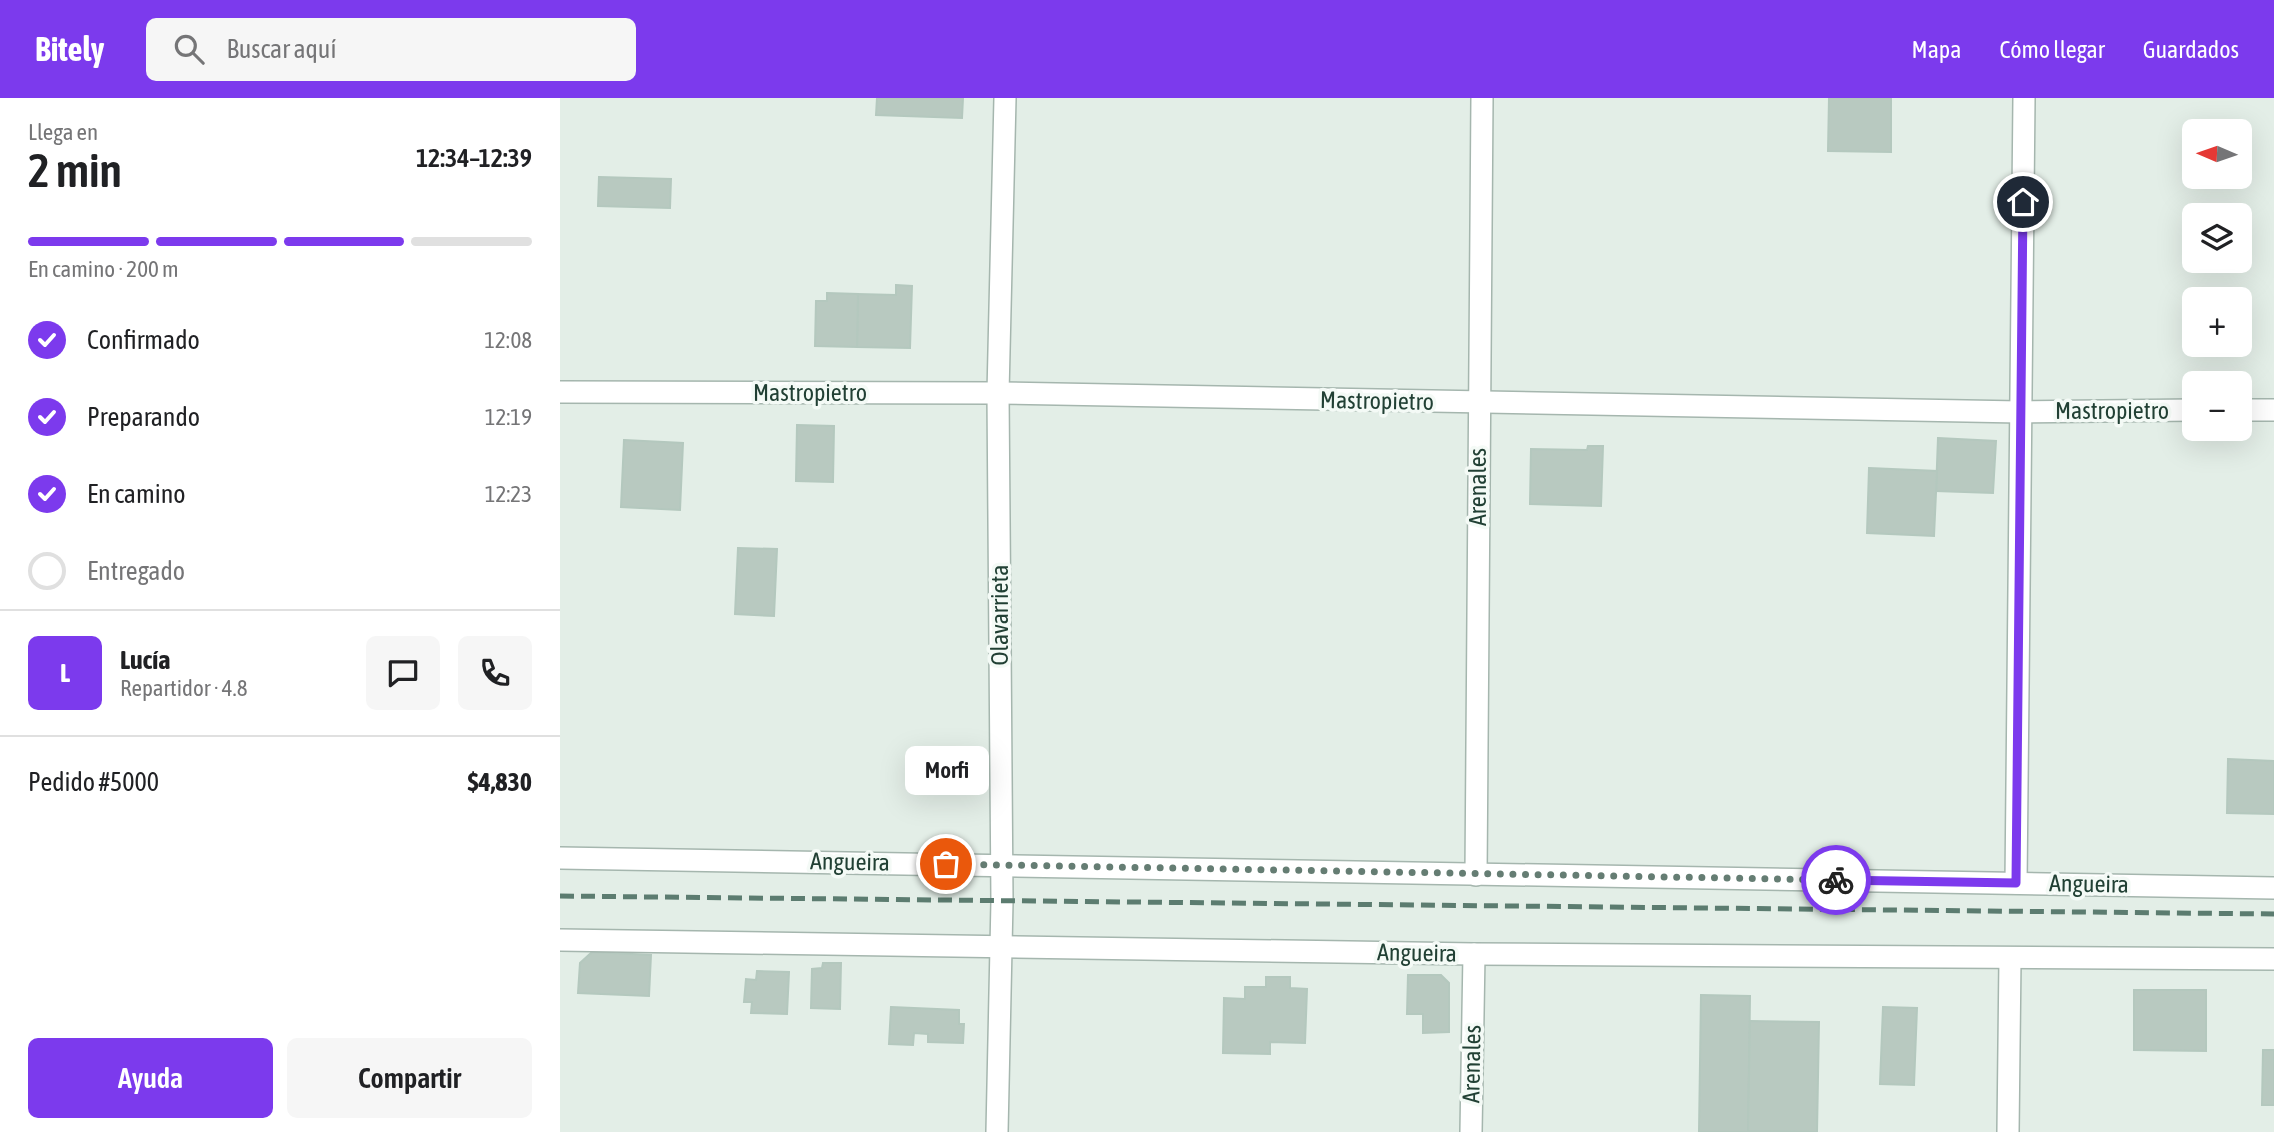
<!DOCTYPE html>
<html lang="es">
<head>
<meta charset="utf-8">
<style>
	:root { --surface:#fff; --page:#f6f6f6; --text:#202124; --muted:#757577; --line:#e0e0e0; --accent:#7c3aed }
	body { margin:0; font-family:"Asap Condensed",sans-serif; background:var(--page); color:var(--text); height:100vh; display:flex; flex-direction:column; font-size:26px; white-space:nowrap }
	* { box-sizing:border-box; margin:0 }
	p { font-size:23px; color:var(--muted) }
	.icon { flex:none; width:38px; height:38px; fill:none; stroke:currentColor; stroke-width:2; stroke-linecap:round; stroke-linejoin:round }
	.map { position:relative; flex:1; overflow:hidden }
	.details { display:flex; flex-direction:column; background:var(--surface); width:560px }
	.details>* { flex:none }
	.needle { width:46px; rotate:272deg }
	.buttons { position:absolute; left:1622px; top:21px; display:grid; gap:14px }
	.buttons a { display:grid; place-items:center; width:70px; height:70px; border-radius:10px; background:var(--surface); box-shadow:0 7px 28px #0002; font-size:35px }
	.pin { position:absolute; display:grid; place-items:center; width:60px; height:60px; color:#fff; margin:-30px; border:4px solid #fff; border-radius:50%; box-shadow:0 2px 7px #0007 }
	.courier { position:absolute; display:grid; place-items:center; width:70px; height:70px; margin:-35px; border:5px solid #7c3aed; border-radius:50%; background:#fff; color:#222; box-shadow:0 2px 9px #0007 }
	.bubble { position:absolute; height:49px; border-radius:10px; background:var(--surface); box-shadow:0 7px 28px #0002; font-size:23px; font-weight:600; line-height:49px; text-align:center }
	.headline em { font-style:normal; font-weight:600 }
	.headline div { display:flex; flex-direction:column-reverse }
	.headline { display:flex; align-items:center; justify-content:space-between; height:119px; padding:0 28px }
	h1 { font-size:46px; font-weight:600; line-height:52px }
	.bar { display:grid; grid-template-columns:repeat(4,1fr); gap:10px 7px; align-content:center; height:84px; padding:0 28px }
	.bar i { height:9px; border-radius:5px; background:var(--line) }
	.bar .active { background:var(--accent) }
	.bar p { grid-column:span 4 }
	.line { display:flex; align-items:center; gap:18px; padding:0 28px; border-top:2px solid var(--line) }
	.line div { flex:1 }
	.round { display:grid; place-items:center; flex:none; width:74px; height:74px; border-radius:10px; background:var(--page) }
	ol { padding:0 28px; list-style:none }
	li { display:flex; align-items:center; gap:21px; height:77px }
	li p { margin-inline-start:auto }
	li .icon { padding:7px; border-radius:50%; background:var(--accent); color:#fff; stroke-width:4 }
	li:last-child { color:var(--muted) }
	li i { width:38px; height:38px; border:4px solid var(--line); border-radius:50% }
	.action { display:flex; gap:14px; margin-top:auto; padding:14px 28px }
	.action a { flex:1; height:80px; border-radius:10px; background:var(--accent); color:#fff; font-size:28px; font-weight:600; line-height:80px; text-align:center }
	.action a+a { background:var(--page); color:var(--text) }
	header { display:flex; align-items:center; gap:42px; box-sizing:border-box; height:98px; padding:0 35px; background:var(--accent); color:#fff }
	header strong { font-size:33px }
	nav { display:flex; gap:38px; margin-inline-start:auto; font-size:24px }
	.search { width:490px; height:63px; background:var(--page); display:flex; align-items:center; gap:18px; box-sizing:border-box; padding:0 24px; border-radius:10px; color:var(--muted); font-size:26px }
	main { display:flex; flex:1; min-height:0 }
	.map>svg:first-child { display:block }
</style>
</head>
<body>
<header>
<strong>Bitely</strong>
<div class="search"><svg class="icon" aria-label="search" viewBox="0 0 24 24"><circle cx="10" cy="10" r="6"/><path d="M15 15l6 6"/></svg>Buscar aquí</div>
<nav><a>Mapa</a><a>Cómo llegar</a><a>Guardados</a></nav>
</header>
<main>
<section class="details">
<div class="headline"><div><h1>2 min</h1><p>Llega en</p></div><em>12:34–12:39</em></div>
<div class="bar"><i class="active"></i><i class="active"></i><i class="active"></i><i></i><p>En camino · 200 m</p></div>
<ol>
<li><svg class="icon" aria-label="check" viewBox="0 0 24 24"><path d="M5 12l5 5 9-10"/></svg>Confirmado<p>12:08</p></li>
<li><svg class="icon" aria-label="check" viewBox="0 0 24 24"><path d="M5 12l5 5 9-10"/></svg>Preparando<p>12:19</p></li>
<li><svg class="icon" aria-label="check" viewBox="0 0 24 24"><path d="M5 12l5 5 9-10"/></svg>En camino<p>12:23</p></li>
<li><i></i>Entregado</li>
</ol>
<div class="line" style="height:126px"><b class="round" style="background:var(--accent);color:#fff">L</b><div><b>Lucía</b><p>Repartidor · 4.8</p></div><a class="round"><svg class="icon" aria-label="chat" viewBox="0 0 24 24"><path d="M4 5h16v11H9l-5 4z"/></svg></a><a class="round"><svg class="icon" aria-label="phone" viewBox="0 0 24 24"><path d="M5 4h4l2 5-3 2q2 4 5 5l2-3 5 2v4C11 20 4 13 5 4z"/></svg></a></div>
<div class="line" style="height:91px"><div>Pedido #5000</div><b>$4,830</b></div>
<div class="action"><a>Ayuda</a><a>Compartir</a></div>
</section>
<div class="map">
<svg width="1714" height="1034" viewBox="0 0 1714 1034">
	<rect width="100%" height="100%" fill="#e3eee7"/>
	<g fill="#b8c9c0" stroke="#b4c8be" stroke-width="2">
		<polygon points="317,0 403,0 402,20 316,17"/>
		<polygon points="1269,0 1331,0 1331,54 1268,53"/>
		<polygon points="39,79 111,81 110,110 38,108"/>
		<polygon points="336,187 352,188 350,250 297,249 298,196 336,197"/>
		<polygon points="267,195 298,196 297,249 255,248 256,203 267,203"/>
		<polygon points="237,327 274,328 273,384 236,383"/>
		<polygon points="1378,340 1436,343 1433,395 1376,393"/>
		<polygon points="64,342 123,345 120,412 61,409"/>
		<polygon points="1028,348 1043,348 1041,408 970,406 971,351 1027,352"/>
		<polygon points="1309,370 1377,373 1374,438 1307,435"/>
		<polygon points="178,450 217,451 214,518 175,516"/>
		<polygon points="1668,661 1714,663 1714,716 1667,715"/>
		<polygon points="32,854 91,857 89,898 18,895 20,865"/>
		<polygon points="263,865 281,865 280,911 251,910 252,871 262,870"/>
		<polygon points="197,873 229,874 227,916 191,915 192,904 184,904 186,881 196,882"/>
		<polygon points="848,877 881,877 889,885 889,934 863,935 863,916 847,916"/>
		<polygon points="706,879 730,879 730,890 747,891 745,945 710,944 710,956 663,955 664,900 685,901 685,889 706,889"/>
		<polygon points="1574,892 1646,892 1646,953 1574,952"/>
		<polygon points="1141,897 1190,898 1188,1034 1139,1034"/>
		<polygon points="331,909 399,912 399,926 404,926 403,945 368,944 368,936 354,935 353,947 329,946"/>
		<polygon points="1323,909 1357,910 1354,987 1320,986"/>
		<polygon points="1190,923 1259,924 1257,1034 1188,1033"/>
		<polygon points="1703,952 1714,952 1714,1007 1702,1007"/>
	</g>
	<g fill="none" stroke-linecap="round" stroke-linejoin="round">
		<g stroke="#a5b6ae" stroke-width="24">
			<g id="street">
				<polyline points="0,294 438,295 1460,314 1634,312"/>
				<polyline points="1680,312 1714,312"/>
				<polyline points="0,760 1714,790"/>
				<polyline points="916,777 922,0"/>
				<polyline points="1456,785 1464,0"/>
				<polyline points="0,842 914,856 1714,861"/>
				<polyline points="437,1034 442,803 438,295 445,0"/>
				<polyline points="911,1034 914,856"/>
				<polyline points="1448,1034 1450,861"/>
			</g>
		</g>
		<use href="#street" stroke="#fff" stroke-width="21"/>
		<polyline stroke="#5c7c70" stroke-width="5" stroke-dasharray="14 7" stroke-linecap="butt" points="0,798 1714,816"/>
	</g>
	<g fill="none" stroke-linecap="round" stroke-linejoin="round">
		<polyline stroke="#657d73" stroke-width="7" stroke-dasharray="0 12.6" points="386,766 1276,782"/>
		<polyline stroke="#7c3aed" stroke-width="9" points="1276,782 1456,785 1463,104"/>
	</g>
	<g text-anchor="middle" stroke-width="7" stroke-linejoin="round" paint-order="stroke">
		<g font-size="24" fill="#214034" stroke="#f4faf6">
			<text x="250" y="303">Mastropietro</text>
			<text transform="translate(817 303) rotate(1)" y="8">Mastropietro</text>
			<text x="1552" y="321">Mastropietro</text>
			<text transform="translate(918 389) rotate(-90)" y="8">Arenales</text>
			<text transform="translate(440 517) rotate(-90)" y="8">Olavarrieta</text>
			<text transform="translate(290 764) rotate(1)" y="8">Angueira</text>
			<text transform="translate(1529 786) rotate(1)" y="8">Angueira</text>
			<text transform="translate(857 855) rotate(1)" y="8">Angueira</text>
			<text transform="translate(912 966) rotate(-89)" y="8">Arenales</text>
		</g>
	</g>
</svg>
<div class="buttons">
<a><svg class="needle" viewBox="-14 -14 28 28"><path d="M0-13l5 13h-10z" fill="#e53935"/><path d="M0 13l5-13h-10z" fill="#757577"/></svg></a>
<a><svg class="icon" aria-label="layers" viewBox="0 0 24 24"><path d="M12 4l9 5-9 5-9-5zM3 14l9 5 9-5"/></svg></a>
<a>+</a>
<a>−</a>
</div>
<div class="pin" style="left:386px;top:766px;background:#ea580c"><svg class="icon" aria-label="bag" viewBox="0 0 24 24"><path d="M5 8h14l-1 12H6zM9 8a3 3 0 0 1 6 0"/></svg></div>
<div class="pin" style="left:1463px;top:104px;background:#1f2937"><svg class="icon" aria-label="home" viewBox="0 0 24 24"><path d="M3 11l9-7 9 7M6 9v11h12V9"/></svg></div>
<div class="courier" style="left:1276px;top:782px"><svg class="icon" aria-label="bike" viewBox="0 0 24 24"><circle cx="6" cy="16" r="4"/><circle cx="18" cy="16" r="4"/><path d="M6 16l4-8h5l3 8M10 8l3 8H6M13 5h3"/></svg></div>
<div class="bubble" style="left:345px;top:648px;width:84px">Morfi</div>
</div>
</main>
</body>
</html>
